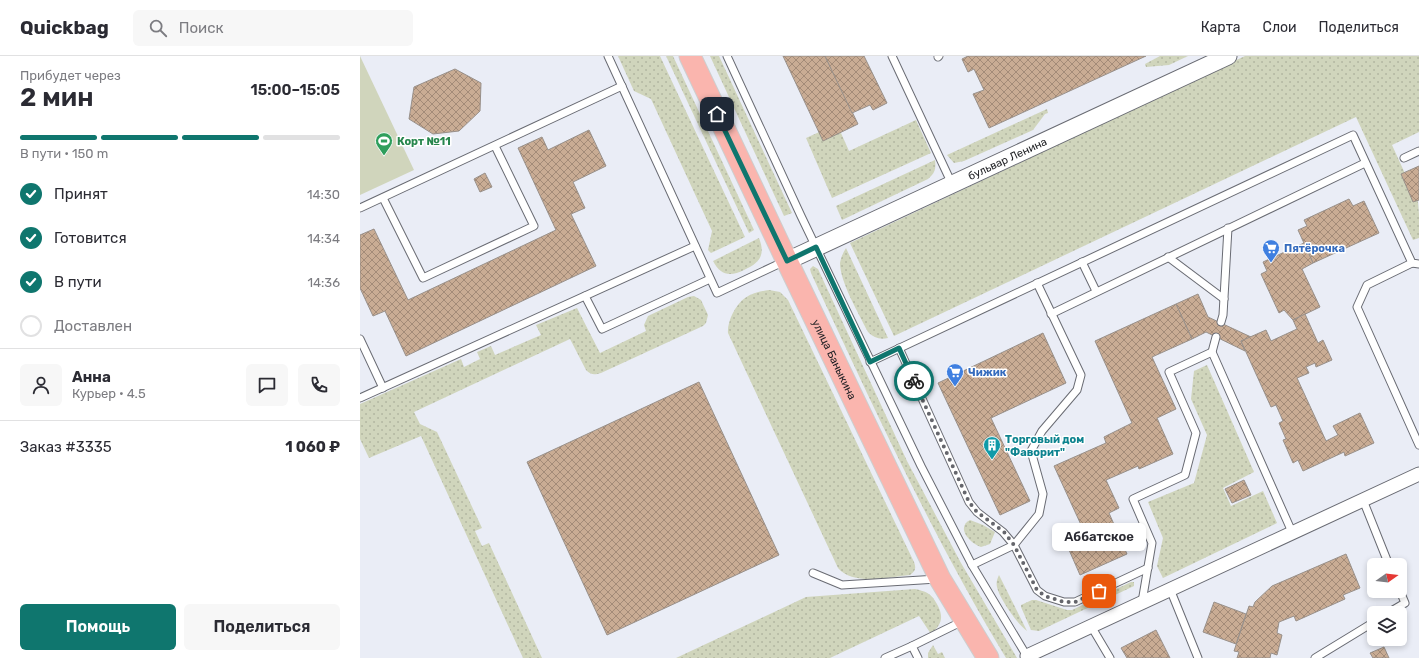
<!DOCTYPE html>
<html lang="ru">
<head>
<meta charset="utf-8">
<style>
	:root { --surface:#fff; --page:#f7f7f7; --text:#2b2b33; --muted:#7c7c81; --line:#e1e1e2; --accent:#0f766e }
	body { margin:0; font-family:Rubik,sans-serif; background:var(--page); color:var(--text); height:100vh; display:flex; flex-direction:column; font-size:15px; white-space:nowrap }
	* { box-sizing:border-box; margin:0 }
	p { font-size:13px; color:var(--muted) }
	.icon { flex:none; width:22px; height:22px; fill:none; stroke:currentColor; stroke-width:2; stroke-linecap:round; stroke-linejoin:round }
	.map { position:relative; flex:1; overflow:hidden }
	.side { display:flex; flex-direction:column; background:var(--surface); width:360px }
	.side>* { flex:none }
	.needle { width:26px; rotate:76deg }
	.tools { position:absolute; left:1007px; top:502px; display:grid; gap:8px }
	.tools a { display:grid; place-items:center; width:40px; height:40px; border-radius:6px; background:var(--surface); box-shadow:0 2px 6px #0003; font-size:20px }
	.pin { position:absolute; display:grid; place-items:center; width:34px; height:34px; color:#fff; margin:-17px; border-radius:8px; box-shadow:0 2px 6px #0006 }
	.courier { position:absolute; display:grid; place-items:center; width:40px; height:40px; margin:-20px; border:3px solid #0f766e; border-radius:50%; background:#fff; color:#222; box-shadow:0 1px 5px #0007 }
	.bubble { position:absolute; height:28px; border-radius:6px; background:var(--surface); box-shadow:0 2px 6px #0003; font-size:13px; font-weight:600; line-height:28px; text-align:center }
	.headline em { font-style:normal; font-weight:600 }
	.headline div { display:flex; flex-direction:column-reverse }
	.headline { display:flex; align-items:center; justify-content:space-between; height:68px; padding:0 20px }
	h1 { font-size:26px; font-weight:600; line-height:30px }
	.bar { display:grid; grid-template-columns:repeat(4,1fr); gap:6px 4px; align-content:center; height:48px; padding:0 20px }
	.bar i { height:5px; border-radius:3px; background:var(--line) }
	.bar .selected { background:var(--accent) }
	.bar p { grid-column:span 4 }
	.line { display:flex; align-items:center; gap:10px; padding:0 20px; border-top:1px solid var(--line) }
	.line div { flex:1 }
	.round { display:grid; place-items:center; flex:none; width:42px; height:42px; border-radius:6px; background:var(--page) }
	ol { padding:0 20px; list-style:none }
	li { display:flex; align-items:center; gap:12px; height:44px }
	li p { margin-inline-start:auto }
	li .icon { padding:4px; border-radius:50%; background:var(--accent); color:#fff; stroke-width:4 }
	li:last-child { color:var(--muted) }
	li i { width:22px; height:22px; border:2px solid var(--line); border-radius:50% }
	.primary-button { display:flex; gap:8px; margin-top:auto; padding:8px 20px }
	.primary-button a { flex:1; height:46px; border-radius:6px; background:var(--accent); color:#fff; font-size:16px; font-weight:600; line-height:46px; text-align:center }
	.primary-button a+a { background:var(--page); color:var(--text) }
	header { display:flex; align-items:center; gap:24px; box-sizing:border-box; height:56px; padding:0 20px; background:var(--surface); border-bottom:1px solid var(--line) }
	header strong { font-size:19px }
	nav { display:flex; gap:22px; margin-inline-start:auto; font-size:14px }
	.search { width:280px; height:36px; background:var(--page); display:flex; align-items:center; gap:10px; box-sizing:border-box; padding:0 14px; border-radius:6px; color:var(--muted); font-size:15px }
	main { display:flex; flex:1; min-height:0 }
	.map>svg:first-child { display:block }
</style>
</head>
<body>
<header>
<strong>Quickbag</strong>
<div class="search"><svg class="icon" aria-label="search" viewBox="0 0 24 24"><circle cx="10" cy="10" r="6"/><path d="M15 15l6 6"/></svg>Поиск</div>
<nav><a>Карта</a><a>Слои</a><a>Поделиться</a></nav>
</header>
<main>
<section class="side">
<div class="headline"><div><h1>2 мин</h1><p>Прибудет через</p></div><em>15:00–15:05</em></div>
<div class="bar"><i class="selected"></i><i class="selected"></i><i class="selected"></i><i></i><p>В пути · 150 m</p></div>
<ol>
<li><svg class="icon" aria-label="check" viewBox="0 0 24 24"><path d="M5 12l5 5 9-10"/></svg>Принят<p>14:30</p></li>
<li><svg class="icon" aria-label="check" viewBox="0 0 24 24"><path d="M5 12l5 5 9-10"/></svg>Готовится<p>14:34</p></li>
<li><svg class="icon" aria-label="check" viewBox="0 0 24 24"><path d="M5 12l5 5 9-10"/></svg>В пути<p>14:36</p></li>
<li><i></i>Доставлен</li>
</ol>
<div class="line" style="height:72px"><a class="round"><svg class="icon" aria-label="person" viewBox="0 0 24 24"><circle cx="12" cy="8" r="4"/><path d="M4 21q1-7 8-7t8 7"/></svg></a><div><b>Анна</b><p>Курьер · 4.5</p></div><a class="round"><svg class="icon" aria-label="chat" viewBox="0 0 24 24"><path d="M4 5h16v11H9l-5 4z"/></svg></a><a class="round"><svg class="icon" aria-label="phone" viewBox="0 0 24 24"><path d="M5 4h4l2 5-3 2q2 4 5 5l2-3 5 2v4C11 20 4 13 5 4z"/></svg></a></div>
<div class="line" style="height:52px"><div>Заказ #3335</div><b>1 060 ₽</b></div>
<div class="primary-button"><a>Помощь</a><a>Поделиться</a></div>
</section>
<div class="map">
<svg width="1059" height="602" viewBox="0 0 1059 602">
	<defs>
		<pattern id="grass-dots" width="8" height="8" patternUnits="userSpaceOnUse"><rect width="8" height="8" fill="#d0d5bc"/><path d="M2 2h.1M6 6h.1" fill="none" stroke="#b2b6a1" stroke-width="1.8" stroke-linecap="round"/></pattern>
		<pattern id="building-cross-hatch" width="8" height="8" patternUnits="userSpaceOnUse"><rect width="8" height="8" fill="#c9ac94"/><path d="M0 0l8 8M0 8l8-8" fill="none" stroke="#a38b78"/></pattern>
	</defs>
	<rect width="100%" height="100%" fill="#eaedf6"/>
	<g fill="url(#grass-dots)">
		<polygon points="258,0 300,0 385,181 351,197 348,194 352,175 291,43 274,35"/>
		<polygon points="306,0 313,0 394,174 389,177"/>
		<polygon points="350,0 359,0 432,157 424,160"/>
		<polygon points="800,0 828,0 809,9 786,11 785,8"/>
		<polygon points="885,0 1059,0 1059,76 1032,89 1058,146 1059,158 1059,182 1053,184 996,61 534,280 490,187"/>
		<polygon points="687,53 688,57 685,58 673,74 604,105 594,107 587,99"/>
		<polygon points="556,64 571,97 472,142 446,82 477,68 489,95"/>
		<path d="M575,104C576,113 575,117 568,123L482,164L476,150Z"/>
		<path d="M399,182C406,200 399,207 384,214C370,221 360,219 353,205Z"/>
		<path d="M486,192L528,282C520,284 514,282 508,276C499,258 480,226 480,207C481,201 483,197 486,192Z"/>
		<path d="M453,210L458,213L547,405L601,507L657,602H646C571,478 512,348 451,217L450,213Z"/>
		<path d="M409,234L420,236L428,244L554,506C556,512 556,515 550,519C529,521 493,530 478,512L368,277C367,266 375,249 385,242C392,237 402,235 409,234Z"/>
		<path d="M334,240L341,244L348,259L346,267L343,270L241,317C234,319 231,319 226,314L210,283L54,356L60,368L77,376L122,472L115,475L122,490L129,487L182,602H163L61,380L9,402L0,383V348L101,303L104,311L120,303L117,296L131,290L135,299L181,279L176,269L217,252L240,297L286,275L284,269L288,260L328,241Z"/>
		<polygon points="847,309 894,416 863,432 871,450 903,435 917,467 803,522 797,510 803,482 788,446 834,427 847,379 831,343 834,315"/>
		<path d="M610,464L623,469L635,476L630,488L621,491C611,488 595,472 610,464Z"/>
		<path d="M639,519L667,575C658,569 639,542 637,531C636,527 637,523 639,519Z"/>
		<polygon points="771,526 774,526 774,530 679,575 671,574 661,551 661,549 672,544 676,544 707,554 712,554"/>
		<path d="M555,533C568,536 572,538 578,550C584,562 581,569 571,578L559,560L470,602H316L446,541Z"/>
		<polygon points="573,589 578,598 582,596 585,602 568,602 568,597"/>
	</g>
	<polygon fill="#d0d5bc" points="0,0 54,114 0,139"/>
	<g fill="url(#building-cross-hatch)" stroke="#98908a">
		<polygon points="423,0 465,0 498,68 463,85"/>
		<polygon points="465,0 504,0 527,47 513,54 510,49 492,57"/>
		<polygon points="608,0 786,0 629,72 613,38 624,34 614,13 608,16 602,3"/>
		<polygon points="95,13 121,27 120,55 99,75 73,78 49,63 54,31"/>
		<polygon points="229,74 246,110 213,126 225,152 211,158 236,210 46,300 25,255 13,260 0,232 0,179 14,173 48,244 196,174 158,92 182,81 188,94"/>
		<polygon points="1059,110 1059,144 1053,146 1041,118"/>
		<polygon points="125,117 132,131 120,136 114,123"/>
		<polygon points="989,143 993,150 1004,145 1019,177 953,207 938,174 947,170 944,164"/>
		<polygon points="944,187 953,207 942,213 960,251 933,264 924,254 919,257 901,218 907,215 903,206"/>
		<polygon points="838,238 848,261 891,281 881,285 885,295 846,276 832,283 816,248"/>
		<polygon points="816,248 832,283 792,301 816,353 797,362 813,398 779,413 778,410 746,424 759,452 749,457 767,498 720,519 703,480 722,471 694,410 746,387 744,381 772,367 735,285"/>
		<polygon points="945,258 958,287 963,284 972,304 956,311 955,307 946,311 949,317 937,322 966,385 978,379 973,370 1000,357 1014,387 985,400 984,396 943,415 938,404 933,407 923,384 926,383 919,367 923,365 916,349 911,351 881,285 906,274 911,285 937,273 933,264"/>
		<polygon points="683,277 706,327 631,362 670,445 640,459 578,327"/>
		<polygon points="339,326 419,499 247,579 167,406"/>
		<polygon points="884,424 891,439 872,447 865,433"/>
		<polygon points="986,498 1000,532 983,539 985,543 936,565 934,560 919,566 917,577 922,579 917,599 911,597 910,602 877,602 879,596 874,595 889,550 893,551 895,546 912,530"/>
		<polygon points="854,546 886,558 876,588 843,576"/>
		<polygon points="796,574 810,602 767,602 761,592"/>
		<polygon points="1024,591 1029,602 1013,602 1010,597"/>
	</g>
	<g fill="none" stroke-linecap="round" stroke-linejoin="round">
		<g stroke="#696b73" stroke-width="9">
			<g id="service">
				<polyline points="248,0 357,237 425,205"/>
				<polyline points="367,0 441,160 561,410 612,509 668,602"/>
				<polyline points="532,0 592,128"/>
				<polyline points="578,1 579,0"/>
				<polyline points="1044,102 1059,95"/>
				<polyline points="23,142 63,222 174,170 135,90"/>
				<polyline points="0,152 262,30"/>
				<polyline points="808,201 864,243"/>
				<polyline points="722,206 736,235"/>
				<polyline points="1052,207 1007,229 997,251 1059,389"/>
				<polyline points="225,240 242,273 350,223"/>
				<polyline points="691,258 1005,107"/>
				<polyline points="861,266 863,259 868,172"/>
				<polyline points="856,281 852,296 932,476"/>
				<polyline points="0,283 23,332"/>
				<polyline points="539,292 609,446 617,456 643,476 654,489 677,534 685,540 704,546 715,546 788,512"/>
				<polyline points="510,306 993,79 1052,207 1059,208"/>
				<polyline points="0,342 335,190"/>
				<polyline points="1003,444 1029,509"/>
				<polyline points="612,509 654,489 679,458 683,438 671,395 682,375 717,334 721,319 677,227"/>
				<polyline points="453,517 482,529 577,523"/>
				<polyline points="810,533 838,602"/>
				<polyline points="782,546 792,487 773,443 825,419 836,377 809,316 852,296"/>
				<polyline points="1028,557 1045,547 1040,535"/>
				<polyline points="731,570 750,602"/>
				<polyline points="525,602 552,590"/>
				<polyline points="558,602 552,590 603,565"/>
				<polyline points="955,602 1014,566"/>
			</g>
		</g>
		<g stroke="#696b73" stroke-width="15">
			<polyline id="minor" points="667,600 1059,418"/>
		</g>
		<g stroke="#696b73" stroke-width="19">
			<g id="tertiary">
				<path id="s1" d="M427,205L868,0"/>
			</g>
		</g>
		<g stroke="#cdcece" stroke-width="23">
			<g id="primary">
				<path id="s2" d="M330,0L427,205L580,523L628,602"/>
			</g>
		</g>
		<use href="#service" stroke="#fff" stroke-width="7"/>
		<use href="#minor" stroke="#fff" stroke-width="13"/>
		<use href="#tertiary" stroke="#fff" stroke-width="17"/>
		<use href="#primary" stroke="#fab5ae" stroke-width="21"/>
	</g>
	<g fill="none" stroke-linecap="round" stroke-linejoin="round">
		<polyline stroke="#65666c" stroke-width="4" stroke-dasharray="0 7.2" points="554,325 609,446 617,456 644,476 654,489 677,534 685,540 704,546 715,546 739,535"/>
		<polyline stroke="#0f766e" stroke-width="5" points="357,58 427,205 456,191 510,306 539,292 554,325"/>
	</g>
	<defs>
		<g id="stadium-pin" transform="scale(0.9)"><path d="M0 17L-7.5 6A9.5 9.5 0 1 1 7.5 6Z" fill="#2e9e5b" stroke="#fff"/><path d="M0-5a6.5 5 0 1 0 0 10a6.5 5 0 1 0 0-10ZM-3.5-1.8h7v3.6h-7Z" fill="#fff"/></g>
		<g id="supermarket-pin" transform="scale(0.9)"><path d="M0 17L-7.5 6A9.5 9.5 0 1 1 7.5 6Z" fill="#3f7fe0" stroke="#fff"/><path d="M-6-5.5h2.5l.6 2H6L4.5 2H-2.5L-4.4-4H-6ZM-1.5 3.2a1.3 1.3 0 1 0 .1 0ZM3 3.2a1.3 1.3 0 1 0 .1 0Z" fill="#fff"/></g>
		<g id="building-pin" transform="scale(0.9)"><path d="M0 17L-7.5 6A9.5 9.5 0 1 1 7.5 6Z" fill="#0f9aa8" stroke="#fff"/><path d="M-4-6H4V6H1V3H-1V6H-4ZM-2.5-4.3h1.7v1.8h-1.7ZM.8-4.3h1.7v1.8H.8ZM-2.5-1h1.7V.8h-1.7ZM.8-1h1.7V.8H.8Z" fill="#fff"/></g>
	</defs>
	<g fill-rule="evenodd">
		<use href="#stadium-pin" x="24" y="85"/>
		<use href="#supermarket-pin" x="911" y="192"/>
		<use href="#supermarket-pin" x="595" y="316"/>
		<use href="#building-pin" x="632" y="389"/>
	</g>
	<g text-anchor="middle" stroke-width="3" stroke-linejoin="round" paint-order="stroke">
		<g font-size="11" font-weight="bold" fill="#27864d" stroke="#fff" text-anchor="start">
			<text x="37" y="89">Корт №11</text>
		</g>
		<g font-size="11" fill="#1d1e22" stroke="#fff">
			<text dy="4" stroke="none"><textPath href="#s1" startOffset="243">бульвар Ленина</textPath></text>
			<text dy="4" stroke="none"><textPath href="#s2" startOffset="336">улица Баныкина</textPath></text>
		</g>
		<g font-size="11" font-weight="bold" fill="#366cbe" stroke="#fff" text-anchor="start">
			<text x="924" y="196">Пятёрочка</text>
			<text x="608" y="320">Чижик</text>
		</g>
		<g font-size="11" font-weight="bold" fill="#0d838f" stroke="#fff" text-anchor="start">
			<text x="645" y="387">Торговый дом<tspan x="645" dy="13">"Фаворит"</tspan></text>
		</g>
	</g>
</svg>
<div class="tools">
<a><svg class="needle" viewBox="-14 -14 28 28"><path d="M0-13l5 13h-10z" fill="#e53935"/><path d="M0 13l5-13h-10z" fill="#7c7c81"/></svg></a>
<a><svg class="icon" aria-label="layers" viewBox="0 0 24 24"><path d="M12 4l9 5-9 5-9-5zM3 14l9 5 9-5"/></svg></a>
</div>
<div class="pin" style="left:739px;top:535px;background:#ea580c"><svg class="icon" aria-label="bag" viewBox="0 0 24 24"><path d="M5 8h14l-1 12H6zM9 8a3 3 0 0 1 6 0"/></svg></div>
<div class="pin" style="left:357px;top:58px;background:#1f2937"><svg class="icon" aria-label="home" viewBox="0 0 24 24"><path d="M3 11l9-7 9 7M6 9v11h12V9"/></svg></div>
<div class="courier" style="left:554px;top:325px"><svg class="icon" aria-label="bike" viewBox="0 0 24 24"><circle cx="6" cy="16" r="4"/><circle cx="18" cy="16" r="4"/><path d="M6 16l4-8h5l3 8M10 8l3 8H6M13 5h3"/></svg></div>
<div class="bubble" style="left:692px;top:467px;width:94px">Аббатское</div>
</div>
</main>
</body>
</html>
